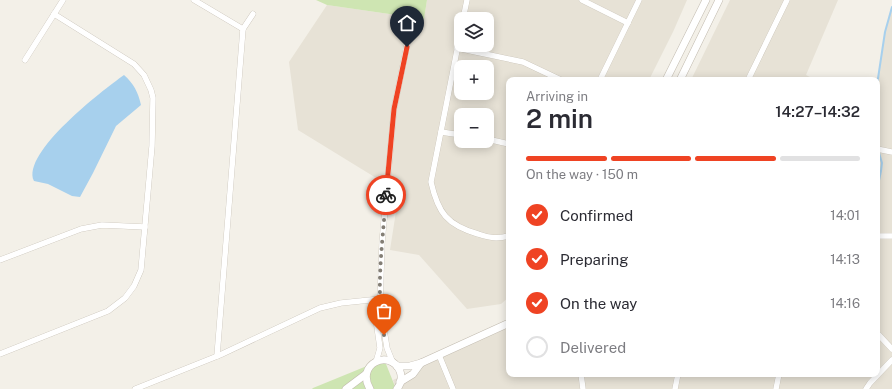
<!DOCTYPE html>
<html lang="en">
<head>
<meta charset="utf-8">
<style>
	:root { --surface:#fff; --page:#f7f7f7; --text:#2b2b33; --muted:#7c7c81; --line:#e1e1e2; --accent:#ef4323 }
	body { margin:0; font-family:"Public Sans",sans-serif; background:var(--page); color:var(--text); height:100vh; display:flex; flex-direction:column; font-size:15px; white-space:nowrap }
	* { box-sizing:border-box; margin:0 }
	p { font-size:13px; color:var(--muted) }
	.icon { flex:none; width:22px; height:22px; fill:none; stroke:currentColor; stroke-width:2; stroke-linecap:round; stroke-linejoin:round }
	.map { position:relative; flex:1; overflow:hidden }
	.details { position:absolute; left:506px; top:77px; width:374px; height:300px; display:flex; flex-direction:column; background:var(--surface); border-radius:8px; box-shadow:0 2px 10px #0003 }
	.details>* { flex:none }
	.fabs { position:absolute; left:454px; top:12px; display:grid; gap:8px }
	.fabs a { display:grid; place-items:center; width:40px; height:40px; border-radius:8px; background:var(--surface); box-shadow:0 2px 10px #0003; font-size:20px }
	.pin { position:absolute; display:grid; place-items:center; width:34px; height:34px; color:#fff; margin:-41px -17px; border-radius:50% 50% 50% 0; rotate:-45deg; box-shadow:0 0 4px #0007 }
	.pin .icon { rotate:45deg }
	.courier { position:absolute; display:grid; place-items:center; width:40px; height:40px; margin:-20px; border:3px solid #ef4323; border-radius:50%; background:#fff; color:#222; box-shadow:0 1px 5px #0007 }
	.head em { font-style:normal; font-weight:600 }
	.head div { display:flex; flex-direction:column-reverse }
	.head { display:flex; align-items:center; justify-content:space-between; height:68px; padding:0 20px }
	h1 { font-size:26px; font-weight:600; line-height:30px }
	.bar { display:grid; grid-template-columns:repeat(4,1fr); gap:6px 4px; align-content:center; height:48px; padding:0 20px }
	.bar i { height:5px; border-radius:3px; background:var(--line) }
	.bar .current { background:var(--accent) }
	.bar p { grid-column:span 4 }
	ol { padding:0 20px; list-style:none }
	li { display:flex; align-items:center; gap:12px; height:44px }
	li p { margin-inline-start:auto }
	li .icon { padding:4px; border-radius:50%; background:var(--accent); color:#fff; stroke-width:4 }
	li:last-child { color:var(--muted) }
	li i { width:22px; height:22px; border:2px solid var(--line); border-radius:50% }
	.map>svg:first-child { display:block }
</style>
</head>
<body>
<div class="map">
<svg width="892" height="389" viewBox="0 0 892 389">
	<rect width="100%" height="100%" fill="#f3f0e8"/>
	<g fill="#e7e2d6" fill-rule="evenodd">
		<path d="M427,0H687L673,32L649,80H509V297L501,304L467,309L419,255L390,250L399,192L298,130L289,62L327,5L424,19ZM461,19H487V45H461ZM461,67H487V93H461ZM461,115H487V141H461Z"/>
		<polygon points="730,0 838,0 806,75 816,80 691,80"/>
		<polygon points="892,7 892,389 396,389 393,380 509,327 509,374 877,374 877,85 885,32"/>
	</g>
	<g fill="#cee5b2">
		<polygon points="316,0 427,0 424,19 327,5"/>
		<polygon points="384,359 396,389 312,389 313,388"/>
	</g>
	<path fill="#a7d0ed" d="M124,75C134,84 138,92 141,105L116,126L93,173L80,197L72,196L48,184L34,181C21,153 103,90 124,75Z"/>
	<g fill="none" stroke-linecap="round" stroke-linejoin="round">
		<g stroke="#a7d0ed" stroke-width="2">
			<polyline points="877,85 885,32 892,7"/>
			<polyline points="877,146 882,163 881,171 877,190"/>
		</g>
		<g stroke="#c1baae" stroke-width="6">
			<g id="minor">
				<polyline points="194,0 243,29"/>
				<polyline points="582,0 628,23"/>
				<polyline points="463,19 467,0"/>
				<path d="M461,30L431,182C438,213 447,225 478,234C490,238 497,239 509,236"/>
				<polyline points="457,48 523,62 561,80"/>
				<polyline points="25,60 63,0"/>
				<polyline points="600,80 639,0"/>
				<polyline points="748,80 787,0"/>
				<polyline points="441,132 461,135"/>
				<polyline points="487,139 509,144"/>
				<polyline points="877,149 892,152"/>
				<polyline points="877,236 892,236"/>
				<polyline points="0,260 81,229 102,225 145,227"/>
				<polyline points="877,333 892,349"/>
				<polyline points="0,354 108,311 125,298 134,286 141,270 152,146 153,98 151,90 144,75 134,64 54,14"/>
				<polyline points="439,355 453,389"/>
				<polyline points="217,356 243,29 253,14"/>
				<polyline points="376,362 380,348 376,320 379,310"/>
				<polyline points="393,363 387,348 380,305 382,243 394,109 413,16"/>
				<polyline points="581,374 583,389"/>
				<polyline points="135,389 220,355 320,308 341,303 380,299"/>
				<polyline points="675,389 678,374"/>
				<polyline points="776,389 779,374"/>
				<polyline points="866,389 870,383 892,360"/>
			</g>
		</g>
		<g stroke="#c1baae" stroke-width="8">
			<g id="tertiary">
				<polyline points="666,80 706,0"/>
				<polyline points="680,80 719,0"/>
				<polyline points="397,366 410,366 421,363 509,323"/>
				<polyline points="400,382 413,374 421,363"/>
				<polyline points="346,389 366,374"/>
				<path d="M370,389C355,364 390,348 400,371C402,377 401,384 397,389"/>
			</g>
		</g>
		<use href="#minor" stroke="#fff" stroke-width="5.5"/>
		<use href="#tertiary" stroke="#fff" stroke-width="7"/>
	</g>
	<g fill="none" stroke-linecap="round" stroke-linejoin="round">
		<path stroke="#837e75" stroke-width="4" stroke-dasharray="0 7.2" d="M384,335C375,290 383,241 386,195"/>
		<polyline stroke="#ef4323" stroke-width="5" points="386,195 394,109 407,47"/>
	</g>
</svg>
<div class="fabs">
<a><svg class="icon" aria-label="layers" viewBox="0 0 24 24"><path d="M12 4l9 5-9 5-9-5zM3 14l9 5 9-5"/></svg></a>
<a>+</a>
<a>−</a>
</div>
<div class="pin" style="left:384px;top:335px;background:#ea580c"><svg class="icon" aria-label="bag" viewBox="0 0 24 24"><path d="M5 8h14l-1 12H6zM9 8a3 3 0 0 1 6 0"/></svg></div>
<div class="pin" style="left:407px;top:47px;background:#1f2937"><svg class="icon" aria-label="home" viewBox="0 0 24 24"><path d="M3 11l9-7 9 7M6 9v11h12V9"/></svg></div>
<div class="courier" style="left:386px;top:195px"><svg class="icon" aria-label="bike" viewBox="0 0 24 24"><circle cx="6" cy="16" r="4"/><circle cx="18" cy="16" r="4"/><path d="M6 16l4-8h5l3 8M10 8l3 8H6M13 5h3"/></svg></div>
<section class="details">
<div class="head"><div><h1>2 min</h1><p>Arriving in</p></div><em>14:27–14:32</em></div>
<div class="bar"><i class="current"></i><i class="current"></i><i class="current"></i><i></i><p>On the way · 150 m</p></div>
<ol>
<li><svg class="icon" aria-label="check" viewBox="0 0 24 24"><path d="M5 12l5 5 9-10"/></svg>Confirmed<p>14:01</p></li>
<li><svg class="icon" aria-label="check" viewBox="0 0 24 24"><path d="M5 12l5 5 9-10"/></svg>Preparing<p>14:13</p></li>
<li><svg class="icon" aria-label="check" viewBox="0 0 24 24"><path d="M5 12l5 5 9-10"/></svg>On the way<p>14:16</p></li>
<li><i></i>Delivered</li>
</ol>
</section>
</div>
</body>
</html>
